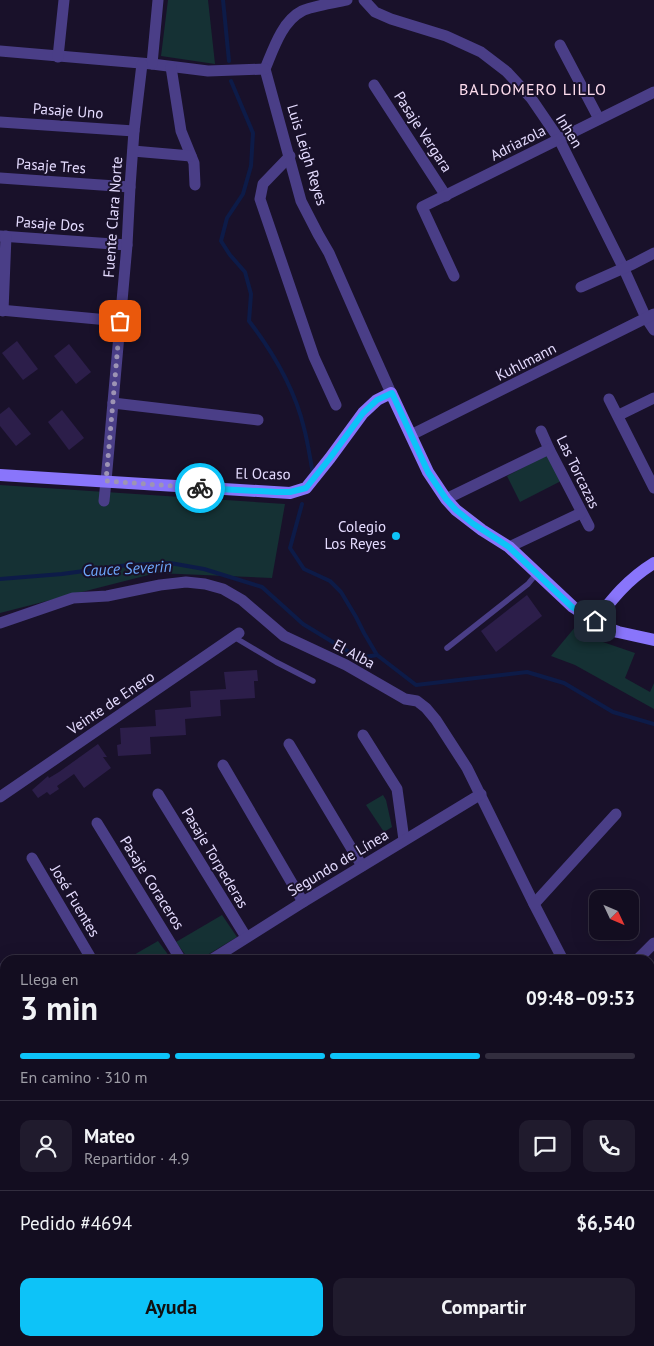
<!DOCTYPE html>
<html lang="es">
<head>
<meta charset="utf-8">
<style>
	:root { --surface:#130d20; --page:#201b2d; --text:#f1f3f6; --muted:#9d9ca5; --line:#322d3e; --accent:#0dc3f8 }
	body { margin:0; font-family:"PT Sans",sans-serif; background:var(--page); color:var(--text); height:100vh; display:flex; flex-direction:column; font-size:19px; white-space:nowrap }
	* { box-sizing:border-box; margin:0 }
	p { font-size:16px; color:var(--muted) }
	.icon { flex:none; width:28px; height:28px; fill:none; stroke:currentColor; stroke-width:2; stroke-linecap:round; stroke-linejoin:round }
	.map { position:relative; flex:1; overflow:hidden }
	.drawer { position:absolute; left:0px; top:955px; width:655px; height:391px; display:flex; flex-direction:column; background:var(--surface); border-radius:15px 15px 0 0; box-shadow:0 5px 20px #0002,0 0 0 1px var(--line) }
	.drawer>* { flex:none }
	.needle { width:32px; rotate:134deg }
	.tools { position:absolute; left:589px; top:890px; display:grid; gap:10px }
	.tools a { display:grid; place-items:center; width:50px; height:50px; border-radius:10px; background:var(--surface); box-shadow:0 5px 20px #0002,0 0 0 1px var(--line); font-size:25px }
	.pin { position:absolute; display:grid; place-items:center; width:42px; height:42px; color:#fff; margin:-21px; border-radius:10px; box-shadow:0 2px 8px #0006 }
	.courier { position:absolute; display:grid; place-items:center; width:50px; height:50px; margin:-25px; border:4px solid #0dc3f8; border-radius:50%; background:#fff; color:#222; box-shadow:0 1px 6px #0007 }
	.headline em { font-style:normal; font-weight:600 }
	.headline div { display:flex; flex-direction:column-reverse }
	.headline { display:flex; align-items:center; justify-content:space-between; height:85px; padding:0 20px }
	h1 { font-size:32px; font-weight:600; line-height:38px }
	.bar { display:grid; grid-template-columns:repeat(4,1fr); gap:8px 5px; align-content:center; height:60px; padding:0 20px }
	.bar i { height:6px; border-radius:4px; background:var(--line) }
	.bar .selected { background:var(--accent) }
	.bar p { grid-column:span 4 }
	.line { display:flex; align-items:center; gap:12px; padding:0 20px; border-top:1px solid var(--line) }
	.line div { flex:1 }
	.round { display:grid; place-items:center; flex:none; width:52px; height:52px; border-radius:10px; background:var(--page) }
	.button { display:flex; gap:10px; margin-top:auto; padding:10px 20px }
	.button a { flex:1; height:58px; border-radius:10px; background:var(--accent); color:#111; font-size:20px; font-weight:600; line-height:58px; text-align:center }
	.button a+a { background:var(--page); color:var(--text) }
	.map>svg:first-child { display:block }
</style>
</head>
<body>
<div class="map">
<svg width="654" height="1346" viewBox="0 0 654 1346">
	<rect width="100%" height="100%" fill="#19112a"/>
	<g fill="#153134">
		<polygon points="168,0 208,0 215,64 161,56"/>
		<polygon points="548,454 561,481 520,502 507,476"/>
		<polygon points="0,485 285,504 272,578 156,573 0,613"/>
		<polygon points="576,626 597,640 635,653 625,678 650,692 654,683 654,709 575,665 551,656"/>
		<polygon points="383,795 386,800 392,827 384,832 366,805"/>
		<polygon points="222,915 237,937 199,960 189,960 176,942"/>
		<polygon points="158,941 172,960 125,960"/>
		<polygon points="230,1341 340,1341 342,1346 234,1346"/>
	</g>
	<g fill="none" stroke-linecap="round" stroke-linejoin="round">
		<g stroke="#0d1b48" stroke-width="4">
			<polyline points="223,0 229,61"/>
			<path d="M231,81L253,133L251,166L243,194L227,218L221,241L230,255L245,272L251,294L249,321C272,351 295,390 304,428C308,443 310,458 313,474"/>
			<polyline points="302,504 290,548 304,569 330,581 341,592 356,617 364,633 377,655 416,685 527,672 564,683 613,712 654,724"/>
			<polyline points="0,579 62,574 128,565 170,563 204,569 262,587 303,624 359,658 377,655"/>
		</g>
	</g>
	<g fill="#2c1e4a">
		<polygon points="17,341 38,369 23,380 2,353"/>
		<polygon points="69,344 91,372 76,384 54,356"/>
		<polygon points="9,407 31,434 16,446 0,426 0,414"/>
		<polygon points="62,410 84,438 69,450 48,422"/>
		<polygon points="527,595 542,616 496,652 481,631"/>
		<polygon points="257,670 258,681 254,681 255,698 220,700 221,716 185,719 186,735 150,737 151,754 118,756 117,745 121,744 120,728 156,726 155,710 191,707 190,691 226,689 224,672"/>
		<polygon points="98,744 107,757 103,757 111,768 84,788 74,774 57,786 59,789 50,795 47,792 38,798 32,790 48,776 49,778 59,772"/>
	</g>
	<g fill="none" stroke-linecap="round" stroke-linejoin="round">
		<g stroke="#4a3e87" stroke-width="5.5">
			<polyline points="234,637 276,662 313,681"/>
			<polyline points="447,648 528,584 537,573"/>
		</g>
		<g stroke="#4a3e87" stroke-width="11">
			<path d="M347,0C335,3 312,6 302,11C282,21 273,50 265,69L301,201L318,234L329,253L369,344L391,393"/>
			<polyline points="364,0 375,12 391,19 446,36 481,52 507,72 531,98 559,139 623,267 646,318 654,330"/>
			<polyline points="560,45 599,119"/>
			<polyline points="0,51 152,64 208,71 265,69"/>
			<polyline points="58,57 64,0"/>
			<polyline points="152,64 158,0"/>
			<polyline points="171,67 181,131 194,163 195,185"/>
			<polyline points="374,85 446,196"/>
			<polyline points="0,122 134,131"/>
			<polyline points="133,151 191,156"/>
			<polyline points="290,156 263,184 260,199 314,357 336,405"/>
			<polyline points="0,178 130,187"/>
			<polyline points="0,236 127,245"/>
			<polyline points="454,276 422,207 654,92"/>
			<polyline points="581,287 633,264 654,253"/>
			<polyline points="0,310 119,321"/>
			<polyline points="3,311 6,236"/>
			<polyline points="609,399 654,488"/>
			<polyline points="113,403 258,420"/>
			<polyline points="619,415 654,398"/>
			<polyline points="541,431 549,449 589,526"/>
			<polyline points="411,435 654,314"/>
			<polyline points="446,499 549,449"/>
			<polyline points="104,501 106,481 127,245 130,187 134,131 142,64"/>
			<polyline points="509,547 581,513"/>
			<polyline points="0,623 73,598 107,596 160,585 186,582 205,584 223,589 242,600 284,636 346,665 405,699 417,701 426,708 436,720 467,768 534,904 563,960"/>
			<polyline points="363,735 397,789 404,840"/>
			<polyline points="289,744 362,866"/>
			<polyline points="223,765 303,902"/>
			<polyline points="158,794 246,937"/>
			<polyline points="0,797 239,633"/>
			<polyline points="97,823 181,960"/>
			<polyline points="32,858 92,960"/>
			<polyline points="534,904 616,814"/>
			<polyline points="211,960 303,902 481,794"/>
			<polyline points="637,960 654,943"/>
			<polyline points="0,969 5,977"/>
			<polyline points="0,1090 5,1087"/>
			<polyline points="650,1098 654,1094"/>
			<polyline points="0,1237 5,1234"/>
			<polyline points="650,1266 654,1271"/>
			<polyline points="349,1341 351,1346"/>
			<polyline points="504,1341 505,1346"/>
			<polyline points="2,1346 7,1341"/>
			<polyline points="458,1346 462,1341"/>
			<polyline points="646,1346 654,1339"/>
		</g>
		<g stroke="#8975fb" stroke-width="12">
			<polyline points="0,475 290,493 306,488 330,458 363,413 377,400 391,393 428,472 446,499 456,510 482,530 509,547 573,607 604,627 618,632 654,640"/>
			<path d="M595,621C613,598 628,579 654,563"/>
			<polyline points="0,1292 5,1295"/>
			<polyline points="71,1341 74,1346"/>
		</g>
	</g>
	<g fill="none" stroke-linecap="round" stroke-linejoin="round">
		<polyline stroke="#9d94b4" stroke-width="5" stroke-dasharray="0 9" points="120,321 106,481 200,488"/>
		<polyline stroke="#0dc3f8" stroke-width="6" points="200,488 277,492 290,492 306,488 330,458 363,413 377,400 392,393 428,472 446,499 456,510 472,523 509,547 572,607 595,621"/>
	</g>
	<circle fill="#0dc3f8" stroke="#19112a" stroke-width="2" cx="396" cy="536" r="5"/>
	<g text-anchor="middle" stroke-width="4" stroke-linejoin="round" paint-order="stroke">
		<g font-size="15" fill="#e4dbfe" stroke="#19112a">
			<text transform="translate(68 111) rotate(4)" y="5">Pasaje Uno</text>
			<text transform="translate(569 131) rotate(59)" y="5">Inhen</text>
			<text transform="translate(423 132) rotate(57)" y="5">Pasaje Vergara</text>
			<text transform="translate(518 143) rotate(-27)" y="5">Adriazola</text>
			<text transform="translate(307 155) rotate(73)" y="5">Luis Leigh Reyes</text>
			<text transform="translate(51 166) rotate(4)" y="5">Pasaje Tres</text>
			<text transform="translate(113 217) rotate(-86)" y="5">Fuente Clara Norte</text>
			<text transform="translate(50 224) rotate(4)" y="5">Pasaje Dos</text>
			<text transform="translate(526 362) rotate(-27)" y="5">Kuhlmann</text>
			<text transform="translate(578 472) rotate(64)" y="5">Las Torcazas</text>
			<text transform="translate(263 474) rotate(1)" y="5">El Ocaso</text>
			<text transform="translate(354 654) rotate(28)" y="5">El Alba</text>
			<text transform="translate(111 703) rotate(-34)" y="5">Veinte de Enero</text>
			<text transform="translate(215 858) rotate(59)" y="5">Pasaje Torpederas</text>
			<text transform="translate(338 863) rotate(-31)" y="5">Segundo de Línea</text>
			<text transform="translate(152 883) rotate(58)" y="5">Pasaje Coraceros</text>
			<text transform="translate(75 901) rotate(59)" y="5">José Fuentes</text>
		</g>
		<g font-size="15" fill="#e4dbfe" stroke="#19112a" text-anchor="end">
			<text x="386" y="532">Colegio<tspan x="386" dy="17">Los Reyes</tspan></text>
		</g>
		<g font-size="16" letter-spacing="1" fill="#feddee" stroke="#19112a">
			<text x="533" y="95">BALDOMERO LILLO</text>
		</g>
		<g font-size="16" font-style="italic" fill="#6ca7fb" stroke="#19112a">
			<text transform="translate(127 568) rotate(-3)" y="6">Cauce Severin</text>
		</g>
	</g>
</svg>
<div class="tools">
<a><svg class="needle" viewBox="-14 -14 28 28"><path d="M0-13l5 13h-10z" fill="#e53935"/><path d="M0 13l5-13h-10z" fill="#9d9ca5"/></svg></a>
</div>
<div class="pin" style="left:120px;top:321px;background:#ea580c"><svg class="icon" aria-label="bag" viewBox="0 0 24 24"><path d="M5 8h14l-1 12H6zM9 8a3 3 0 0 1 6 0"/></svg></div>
<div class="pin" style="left:595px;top:621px;background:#1f2937"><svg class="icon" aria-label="home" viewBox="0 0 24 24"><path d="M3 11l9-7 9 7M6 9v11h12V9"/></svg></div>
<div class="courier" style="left:200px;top:488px"><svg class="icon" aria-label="bike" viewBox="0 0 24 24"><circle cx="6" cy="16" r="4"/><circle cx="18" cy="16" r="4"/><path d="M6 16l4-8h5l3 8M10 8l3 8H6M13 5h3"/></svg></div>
<section class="drawer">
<div class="headline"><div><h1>3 min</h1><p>Llega en</p></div><em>09:48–09:53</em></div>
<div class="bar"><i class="selected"></i><i class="selected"></i><i class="selected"></i><i></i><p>En camino · 310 m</p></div>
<div class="line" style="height:90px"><a class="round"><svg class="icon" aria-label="person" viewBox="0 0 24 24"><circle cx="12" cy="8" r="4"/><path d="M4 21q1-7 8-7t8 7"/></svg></a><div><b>Mateo</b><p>Repartidor · 4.9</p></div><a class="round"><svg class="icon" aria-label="chat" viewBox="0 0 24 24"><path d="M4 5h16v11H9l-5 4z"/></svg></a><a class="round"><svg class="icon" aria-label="phone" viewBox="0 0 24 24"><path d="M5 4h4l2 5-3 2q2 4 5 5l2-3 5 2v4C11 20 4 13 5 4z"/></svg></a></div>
<div class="line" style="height:65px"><div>Pedido #4694</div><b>$6,540</b></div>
<div class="button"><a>Ayuda</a><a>Compartir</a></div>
</section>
</div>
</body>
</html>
